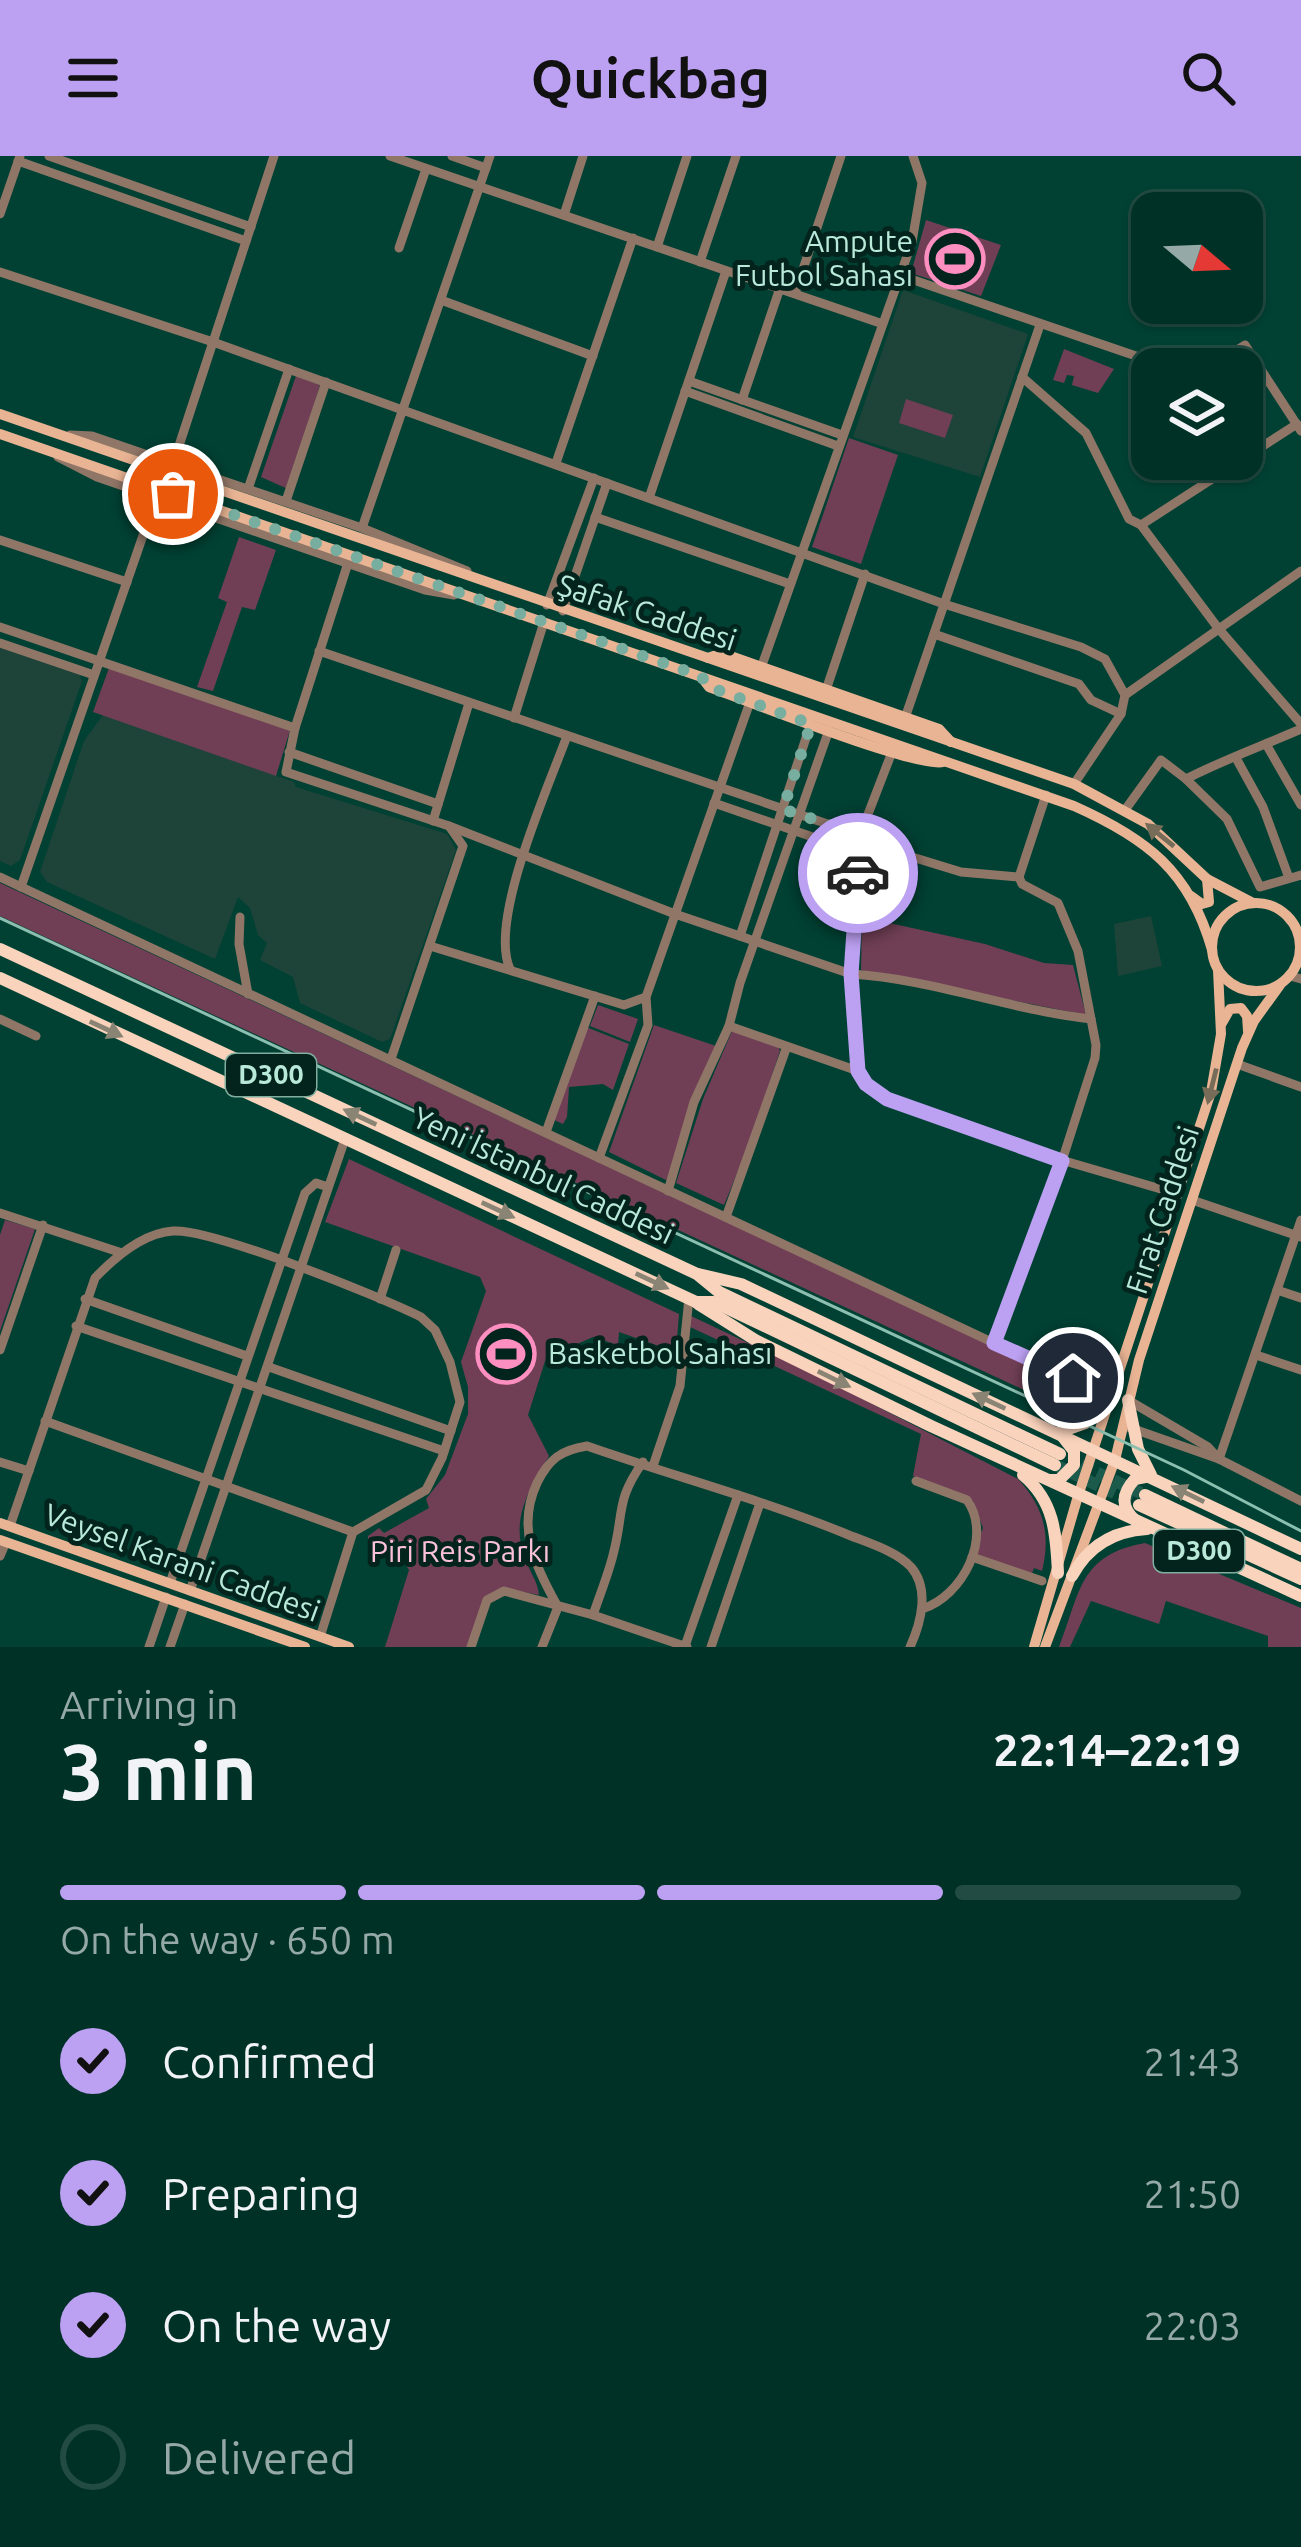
<!DOCTYPE html>
<html lang="en">
<head>
<meta charset="utf-8">
<style>
	:root { --surface:#003126; --page:#0a392e; --text:#f1f3f6; --muted:#95a9a7; --line:#224c43; --accent:#bca0f2 }
	body { margin:0; font-family:Ubuntu,sans-serif; background:var(--page); color:var(--text); height:100vh; display:flex; flex-direction:column; font-size:45px; white-space:nowrap }
	* { box-sizing:border-box; margin:0 }
	p { font-size:39px; color:var(--muted) }
	.icon { flex:none; width:66px; height:66px; fill:none; stroke:currentColor; stroke-width:2; stroke-linecap:round; stroke-linejoin:round }
	.map { position:relative; height:1491px; overflow:hidden }
	.drawer { display:flex; flex-direction:column; background:var(--surface); flex:1 }
	.drawer>* { flex:none }
	.needle { width:78px; rotate:109deg }
	.tools { position:absolute; left:1131px; top:36px; display:grid; gap:24px }
	.tools a { display:grid; place-items:center; width:132px; height:132px; border-radius:24px; background:var(--surface); box-shadow:0 3px 9px #0004,0 0 0 3px var(--line); font-size:60px }
	.pin { position:absolute; display:grid; place-items:center; width:102px; height:102px; color:#fff; margin:-51px; border:6px solid #fff; border-radius:50%; box-shadow:0 3px 12px #0007 }
	.courier { position:absolute; display:grid; place-items:center; width:120px; height:120px; margin:-60px; border:9px solid #bca0f2; border-radius:50%; background:#fff; color:#222; box-shadow:0 3px 15px #0007 }
	.head em { font-style:normal; font-weight:700 }
	.head div { display:flex; flex-direction:column-reverse }
	.head { display:flex; align-items:center; justify-content:space-between; height:204px; padding:0 60px }
	h1 { font-size:78px; font-weight:700; line-height:90px }
	.bar { display:grid; grid-template-columns:repeat(4,1fr); gap:18px 12px; align-content:center; height:144px; padding:0 60px }
	.bar i { height:15px; border-radius:9px; background:var(--line) }
	.bar .selected { background:var(--accent) }
	.bar p { grid-column:span 4 }
	ol { padding:0 60px; list-style:none }
	li { display:flex; align-items:center; gap:36px; height:132px }
	li p { margin-inline-start:auto }
	li .icon { padding:12px; border-radius:50%; background:var(--accent); color:#111; stroke-width:4 }
	li:last-child { color:var(--muted) }
	li i { width:66px; height:66px; border:6px solid var(--line); border-radius:50% }
	header { display:flex; justify-content:space-between; align-items:center; height:156px; padding:0 60px; background:var(--accent); color:#111; font-size:54px; font-weight:700 }
	.map>svg:first-child { display:block }
</style>
</head>
<body>
<header><svg class="icon" aria-label="menu" viewBox="0 0 24 24"><path d="M4 6h16M4 12h16M4 18h16"/></svg>Quickbag<svg class="icon" aria-label="search" viewBox="0 0 24 24"><circle cx="10" cy="10" r="6"/><path d="M15 15l6 6"/></svg></header>
<div class="map">
<svg width="1301" height="1491" viewBox="0 0 1301 1491">
	<rect width="100%" height="100%" fill="#004133"/>
	<g fill="#1e4439">
		<polygon points="903,134 1028,178 980,321 853,281"/>
		<polygon points="0,490 78,516 82,525 20,704 11,710 0,705"/>
		<polygon points="103,559 294,626 296,631 447,678 456,694 390,883 382,886 300,847 293,821 260,804 267,787 258,779 250,752 238,741 215,803 47,726 40,716 84,585"/>
		<polygon points="1151,760 1162,810 1118,820 1114,768"/>
	</g>
	<g fill="#703f55">
		<polygon points="926,64 1001,89 981,140 911,117"/>
		<polygon points="1064,193 1114,213 1098,237 1072,229 1074,220 1067,219 1064,227 1053,224"/>
		<polygon points="296,220 320,229 288,333 261,321"/>
		<polygon points="906,243 953,259 945,282 899,267"/>
		<polygon points="849,282 898,299 861,408 812,391"/>
		<polygon points="239,381 276,394 255,454 242,451 213,535 197,531 227,446 218,442"/>
		<polygon points="109,512 290,574 276,620 93,556"/>
		<polygon points="0,727 967,1178 1094,1241 1078,1259 0,760"/>
		<polygon points="862,761 985,788 1044,807 1073,809 1086,859 861,814"/>
		<polygon points="598,849 638,863 630,886 590,870"/>
		<polygon points="654,869 716,890 672,1020 666,1024 609,996"/>
		<polygon points="586,871 629,888 613,934 603,928 569,931 567,961 563,968 552,963"/>
		<polygon points="732,875 778,890 780,895 750,986 724,1049 676,1027 703,943"/>
		<path d="M349,1003L679,1158L676,1196L619,1176L618,1189L593,1181L546,1202L528,1259L549,1300C529,1334 510,1363 525,1403C530,1416 538,1426 539,1439L508,1433L487,1443L471,1491H385L409,1414L399,1398L368,1386V1380L379,1372L384,1377L429,1352L426,1343L445,1319L468,1258V1231L461,1206L486,1135L480,1121L325,1066Z"/>
		<polygon points="5,1064 35,1073 0,1175 0,1079"/>
		<path d="M691,1160L822,1222L1018,1323C1044,1351 1051,1379 1042,1415L1034,1412L1031,1420L973,1399L983,1372L973,1345L913,1320L921,1278L690,1171Z"/>
		<path d="M1145,1387L1301,1452V1491H1268V1480L1166,1445L1159,1468L1091,1445L1070,1491H1059C1081,1435 1079,1399 1145,1387Z"/>
	</g>
	<g fill="none" stroke-linecap="round" stroke-linejoin="round">
		<g stroke="#1c5a4c" stroke-width="12" stroke-dasharray="12 6" stroke-linecap="butt">
			<polyline points="1055,1309 1139,1349"/>
			<polyline points="1081,1309 1145,1339"/>
		</g>
		<g stroke="#907667" stroke-width="9">
			<polyline points="49,0 251,71"/>
			<polyline points="390,0 880,167"/>
			<polyline points="452,0 486,12"/>
			<polyline points="18,5 246,85"/>
			<polyline points="0,58 20,0"/>
			<polyline points="564,59 583,0"/>
			<polyline points="657,91 687,0"/>
			<polyline points="399,92 426,13"/>
			<polyline points="700,106 736,0"/>
			<polyline points="0,116 213,186 944,448 1081,491 1105,503 1125,539"/>
			<polyline points="899,119 1174,213"/>
			<polyline points="795,137 841,0"/>
			<polyline points="441,144 593,200"/>
			<polyline points="1206,213 1245,189 1301,275"/>
			<polyline points="1022,221 1086,277 1129,363 1141,369 1297,268"/>
			<polyline points="689,225 842,279"/>
			<polyline points="685,235 838,290"/>
			<polyline points="742,244 780,132"/>
			<polyline points="70,279 92,280 362,372 467,415"/>
			<polyline points="58,301 97,321 425,434 454,439"/>
			<polyline points="556,307 633,82"/>
			<polyline points="173,308 274,0"/>
			<polyline points="248,333 289,213"/>
			<polyline points="649,342 726,115"/>
			<polyline points="286,345 326,226"/>
			<polyline points="595,361 790,428"/>
			<polyline points="1141,369 1218,472 1301,568"/>
			<polyline points="362,372 490,0"/>
			<polyline points="0,384 127,426"/>
			<polyline points="348,407 295,572 286,616 449,670 463,690 391,903"/>
			<polyline points="547,449 594,322"/>
			<polyline points="563,455 607,327"/>
			<polyline points="0,471 295,572"/>
			<polyline points="934,478 1079,528 1091,544 1121,558"/>
			<polyline points="0,487 94,519"/>
			<polyline points="319,495 860,679"/>
			<polyline points="761,512 912,86 922,27 913,0"/>
			<polyline points="826,534 865,418"/>
			<polyline points="514,562 544,466"/>
			<polyline points="905,562 1040,169"/>
			<polyline points="1266,588 1301,649"/>
			<polyline points="289,596 438,648"/>
			<path d="M892,596L860,679L851,818C933,823 1010,854 1091,863"/>
			<polyline points="1236,602 1263,651 1289,722"/>
			<polyline points="1186,623 1227,663 1260,731 1301,719"/>
			<polyline points="1074,628 1121,558 1125,539 1301,415"/>
			<polyline points="714,647 859,697"/>
			<path d="M1125,654L1161,604L1186,623C1223,604 1262,590 1301,573"/>
			<polyline points="433,665 469,547"/>
			<polyline points="449,670 675,758 851,818 858,915 866,928 887,943 1027,994 1178,1038"/>
			<polyline points="860,685 961,716 1019,721"/>
			<polyline points="0,721 994,1187 1112,1239"/>
			<polyline points="21,731 156,342"/>
			<polyline points="240,761 239,788 248,838"/>
			<polyline points="740,780 811,567"/>
			<polyline points="430,790 624,849 646,841"/>
			<polyline points="1300,794 1301,795"/>
			<path d="M510,813C488,765 548,632 567,580"/>
			<polyline points="1290,820 1301,823"/>
			<polyline points="0,863 36,880"/>
			<polyline points="729,870 858,915"/>
			<polyline points="1237,908 1301,931"/>
			<polyline points="546,976 595,840"/>
			<polyline points="599,1002 648,869 646,841 750,546"/>
			<polyline points="668,1035 694,946 729,870 740,827 829,574"/>
			<polyline points="1192,1044 1301,1081"/>
			<polyline points="0,1057 122,1097"/>
			<polyline points="726,1061 786,893"/>
			<polyline points="1277,1134 1301,1142"/>
			<polyline points="85,1143 247,1200"/>
			<polyline points="380,1143 396,1094"/>
			<polyline points="76,1170 444,1295"/>
			<polyline points="994,1187 1062,1005 1095,902 1096,889 1078,795 1058,747 1022,728 1019,721 1046,639"/>
			<polyline points="0,1194 43,1069"/>
			<polyline points="1256,1199 1301,1214"/>
			<polyline points="269,1211 451,1275"/>
			<polyline points="1128,1244 1208,1291 1219,1303"/>
			<polyline points="45,1265 353,1376"/>
			<polyline points="1128,1271 1219,1303 1301,1345"/>
			<polyline points="1219,1303 1301,1064"/>
			<polyline points="0,1306 29,1315"/>
			<path d="M643,1306C616,1344 624,1355 614,1395C609,1417 600,1438 593,1459L687,1491"/>
			<polyline points="653,1310 680,1230 689,1142"/>
			<path d="M916,1325L967,1344C993,1381 963,1440 922,1453"/>
			<path d="M10,1370L95,1122C115,1101 143,1077 173,1075C211,1072 381,1141 421,1161L435,1174L450,1206L460,1246L442,1302L426,1334L353,1376L320,1481"/>
			<polyline points="0,1400 6,1386"/>
			<polyline points="972,1401 1042,1425"/>
			<polyline points="170,1427 305,1037 316,1027 328,1031"/>
			<polyline points="190,1435 345,983"/>
			<polyline points="685,1490 738,1339"/>
			<polyline points="149,1491 166,1441"/>
			<polyline points="170,1491 185,1448"/>
			<polyline points="471,1491 487,1444 504,1435 593,1459"/>
			<path d="M542,1491L558,1451C535,1410 516,1372 537,1327C549,1303 561,1294 587,1290C673,1320 760,1343 844,1377C865,1386 895,1394 911,1411C930,1433 921,1467 910,1491"/>
			<polyline points="711,1491 760,1347"/>
		</g>
		<g stroke="#e9b494" stroke-width="10">
			<polyline points="0,258 1074,628 1148,668 1207,723 1253,747"/>
			<path d="M0,278L1074,650C1146,682 1190,715 1212,794"/>
			<polyline points="708,502 722,497 939,573 951,586"/>
			<path d="M703,523L709,531C745,544 918,613 943,606"/>
			<polyline points="1191,740 1202,748 1209,746 1207,723"/>
			<circle cx="1256" cy="791" r="44"/>
			<polyline points="1222,867 1230,853 1241,852 1247,860 1248,875"/>
			<polyline points="0,1367 349,1491"/>
			<polyline points="0,1384 305,1491"/>
			<polyline points="1034,1491 1078,1340 1211,936 1221,878 1218,814"/>
			<polyline points="1045,1491 1115,1304 1139,1204 1242,892 1254,865 1280,829"/>
		</g>
		<g stroke="#fad3bc" stroke-width="12">
			<polyline points="0,793 697,1118 719,1136 1060,1298"/>
			<polyline points="0,822 696,1146 714,1146 1055,1309"/>
			<polyline points="698,1118 741,1128 1301,1393"/>
			<polyline points="698,1148 757,1185 931,1270 1301,1440"/>
			<polyline points="1128,1244 1138,1293 1151,1319"/>
			<polyline points="1057,1277 1085,1267 1112,1239"/>
			<path d="M1023,1319C1055,1346 1056,1378 1058,1417"/>
			<polyline points="1050,1324 1059,1324 1074,1309 1074,1295 1063,1281"/>
			<polyline points="1145,1339 1301,1413"/>
			<polyline points="1139,1349 1301,1423"/>
			<path d="M1135,1364C1120,1351 1122,1337 1135,1323L1150,1320"/>
			<path d="M1072,1420C1088,1390 1113,1375 1147,1373"/>
		</g>
		<polyline stroke="#8bbfb0" stroke-width="3" points="0,762 1184,1314 1301,1375"/>
	</g>
	<defs><path id="oneway-solid" d="M-6-.8H1V-3.2L6.5 0L1 3.2V.8H-6Z" transform="scale(3)"/></defs>
	<g fill="#766c58">
		<use href="#oneway-solid" transform="translate(1160 679) rotate(-141)"/>
		<use href="#oneway-solid" transform="translate(1212 930) rotate(104)"/>
	</g>
	<g fill="#8a8474">
		<use href="#oneway-solid" transform="translate(106 873) rotate(25)"/>
		<use href="#oneway-solid" transform="translate(360 961) rotate(-155)"/>
		<use href="#oneway-solid" transform="translate(498 1054) rotate(25)"/>
		<use href="#oneway-solid" transform="translate(652 1125) rotate(25)"/>
		<use href="#oneway-solid" transform="translate(834 1223) rotate(26)"/>
		<use href="#oneway-solid" transform="translate(989 1245) rotate(-155)"/>
		<use href="#oneway-solid" transform="translate(1188 1338) rotate(-154)"/>
	</g>
	<g fill="none" stroke-linecap="round" stroke-linejoin="round">
		<polyline stroke="#78ae9f" stroke-width="12" stroke-dasharray="0 21.6" points="173,338 701,520 709,531 811,568 783,653 860,679 858,717"/>
		<polyline stroke="#bca0f2" stroke-width="15" points="858,717 851,818 858,915 866,928 887,943 1062,1005 994,1187 1073,1222"/>
	</g>
	<defs>
		<g id="stadium-ring" transform="scale(3)"><circle r="9.5" fill="#02241c" stroke="#fd8ec0" stroke-width="1.5"/><path d="M0-5a6.5 5 0 1 0 0 10a6.5 5 0 1 0 0-10ZM-3.5-1.8h7v3.6h-7Z" fill="#fd8ec0"/></g>
	</defs>
	<g fill-rule="evenodd">
		<use href="#stadium-ring" x="955" y="103"/>
		<use href="#stadium-ring" x="506" y="1198"/>
	</g>
	<g text-anchor="middle" stroke-width="10" stroke-linejoin="round" paint-order="stroke">
		<g fill="#02241c" stroke="#82aea0" stroke-width="3">
			<rect x="226" y="898" width="90" height="42" rx="9"/>
			<rect x="1154" y="1374" width="90" height="42" rx="9"/>
		</g>
		<g font-size="27" font-weight="bold" fill="#b9e9d9">
			<text x="271" y="928">D300</text>
			<text x="1199" y="1404">D300</text>
		</g>
		<g font-size="30" fill="#b9e9d9" stroke="#02241c" text-anchor="end">
			<text x="913" y="96">Ampute<tspan x="913" dy="34">Futbol Sahası</tspan></text>
			<text x="548" y="1208" text-anchor="start">Basketbol Sahası</text>
		</g>
		<g font-size="30" fill="#b9e9d9" stroke="#02241c">
			<text transform="translate(647 457) rotate(18)" y="10">Şafak Caddesi</text>
			<text transform="translate(543 1020) rotate(25)" y="10">Yeni İstanbul Caddesi</text>
			<text transform="translate(1163 1054) rotate(-72)" y="10">Fırat Caddesi</text>
			<text transform="translate(182 1407) rotate(20)" y="10">Veysel Karani Caddesi</text>
		</g>
		<g font-size="30" fill="#fac1d8" stroke="#02241c">
			<text x="460" y="1406">Piri Reis Parkı</text>
		</g>
	</g>
</svg>
<div class="tools">
<a><svg class="needle" viewBox="-14 -14 28 28"><path d="M0-13l5 13h-10z" fill="#e53935"/><path d="M0 13l5-13h-10z" fill="#95a9a7"/></svg></a>
<a><svg class="icon" aria-label="layers" viewBox="0 0 24 24"><path d="M12 4l9 5-9 5-9-5zM3 14l9 5 9-5"/></svg></a>
</div>
<div class="pin" style="left:173px;top:338px;background:#ea580c"><svg class="icon" aria-label="bag" viewBox="0 0 24 24"><path d="M5 8h14l-1 12H6zM9 8a3 3 0 0 1 6 0"/></svg></div>
<div class="pin" style="left:1073px;top:1222px;background:#1f2937"><svg class="icon" aria-label="home" viewBox="0 0 24 24"><path d="M3 11l9-7 9 7M6 9v11h12V9"/></svg></div>
<div class="courier" style="left:858px;top:717px"><svg class="icon" aria-label="car" viewBox="0 0 24 24"><path d="M5 17H2v-5l4-1 3-4h7l3 4 3 1v5h-3M9 17h6M6 11h13"/><circle cx="7" cy="17" r="2"/><circle cx="17" cy="17" r="2"/></svg></div>
</div>
<section class="drawer">
<div class="head"><div><h1>3 min</h1><p>Arriving in</p></div><em>22:14–22:19</em></div>
<div class="bar"><i class="selected"></i><i class="selected"></i><i class="selected"></i><i></i><p>On the way · 650 m</p></div>
<ol>
<li><svg class="icon" aria-label="check" viewBox="0 0 24 24"><path d="M5 12l5 5 9-10"/></svg>Confirmed<p>21:43</p></li>
<li><svg class="icon" aria-label="check" viewBox="0 0 24 24"><path d="M5 12l5 5 9-10"/></svg>Preparing<p>21:50</p></li>
<li><svg class="icon" aria-label="check" viewBox="0 0 24 24"><path d="M5 12l5 5 9-10"/></svg>On the way<p>22:03</p></li>
<li><i></i>Delivered</li>
</ol>
</section>
</body>
</html>
